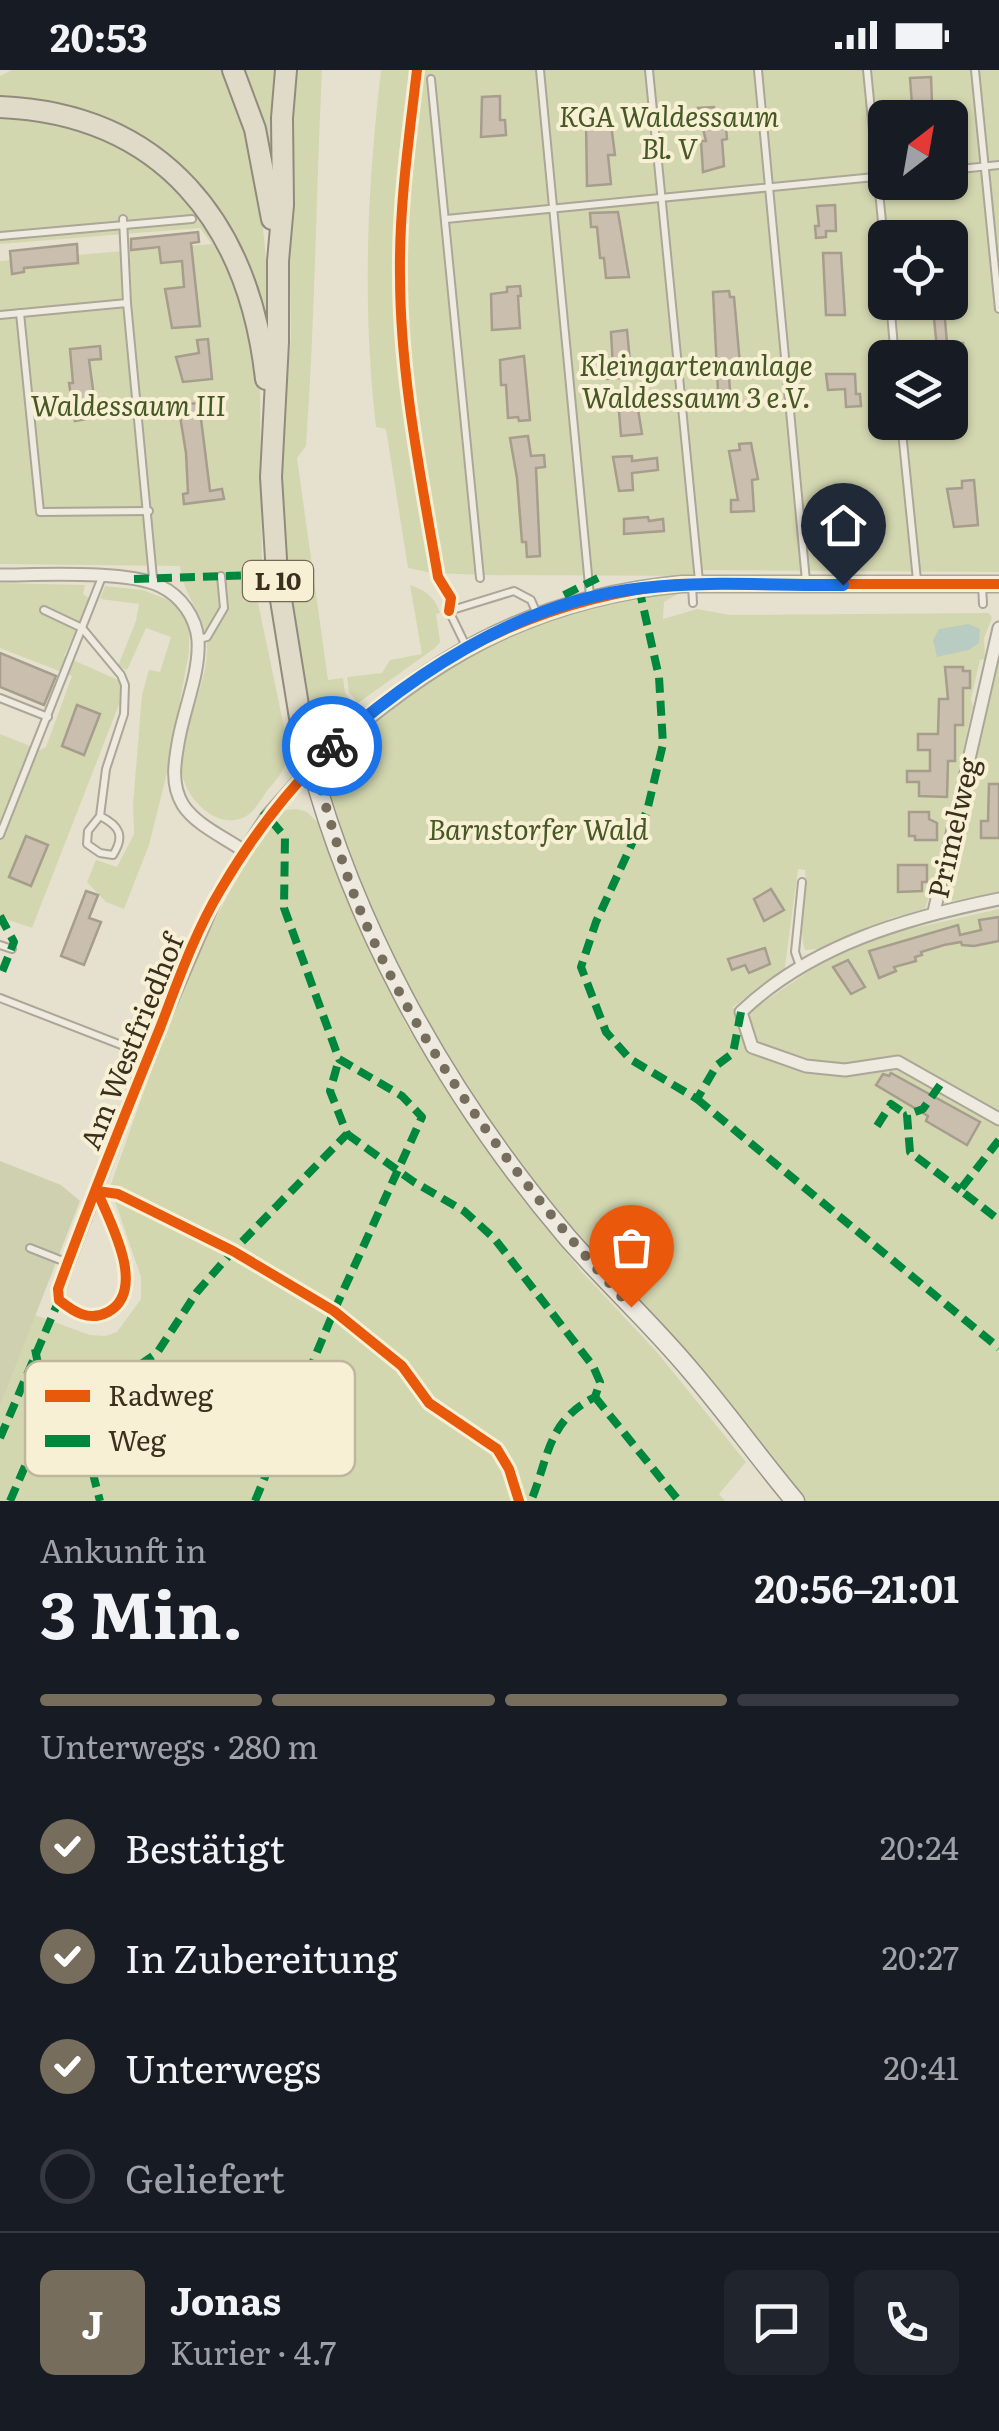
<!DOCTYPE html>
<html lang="de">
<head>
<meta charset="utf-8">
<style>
	:root { --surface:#171b24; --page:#20242c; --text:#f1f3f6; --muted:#9ea1a6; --line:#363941; --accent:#776d5c }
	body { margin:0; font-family:Literata,serif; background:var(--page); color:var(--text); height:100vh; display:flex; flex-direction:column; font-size:38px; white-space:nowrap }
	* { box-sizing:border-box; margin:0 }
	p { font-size:32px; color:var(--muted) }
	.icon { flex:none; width:55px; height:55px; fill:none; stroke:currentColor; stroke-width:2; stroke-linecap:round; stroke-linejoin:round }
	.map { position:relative; height:1431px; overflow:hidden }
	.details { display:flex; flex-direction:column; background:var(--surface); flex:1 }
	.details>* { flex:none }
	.needle { width:65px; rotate:31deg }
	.tools { position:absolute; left:868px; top:30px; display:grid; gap:20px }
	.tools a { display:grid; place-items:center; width:100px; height:100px; border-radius:15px; background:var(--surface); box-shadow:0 2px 8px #0004; font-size:50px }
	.pin { position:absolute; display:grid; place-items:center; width:85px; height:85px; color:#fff; margin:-102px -42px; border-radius:50% 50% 50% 0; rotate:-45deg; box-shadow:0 0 10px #0007 }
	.pin .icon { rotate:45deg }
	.courier { position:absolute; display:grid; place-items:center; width:100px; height:100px; margin:-50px; border:8px solid #1a73e8; border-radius:50%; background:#fff; color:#222; box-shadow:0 2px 12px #0007 }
	.head em { font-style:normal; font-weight:700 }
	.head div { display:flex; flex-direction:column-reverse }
	.head { display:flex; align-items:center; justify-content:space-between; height:170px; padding:0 40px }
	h1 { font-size:65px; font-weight:700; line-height:75px }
	.bar { display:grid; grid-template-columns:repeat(4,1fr); gap:15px 10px; align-content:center; height:120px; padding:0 40px }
	.bar i { height:12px; border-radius:8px; background:var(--line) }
	.bar .current { background:var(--accent) }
	.bar p { grid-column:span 4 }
	.line { display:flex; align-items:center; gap:25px; padding:0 40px; border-top:2px solid var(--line) }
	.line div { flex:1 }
	.round { display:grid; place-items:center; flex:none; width:105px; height:105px; border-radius:15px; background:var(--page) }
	ol { padding:0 40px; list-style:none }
	li { display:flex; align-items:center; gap:30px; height:110px }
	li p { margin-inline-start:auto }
	li .icon { padding:10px; border-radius:50%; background:var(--accent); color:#fff; stroke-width:4 }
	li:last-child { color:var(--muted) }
	li i { width:55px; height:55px; border:5px solid var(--line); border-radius:50% }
	.status { display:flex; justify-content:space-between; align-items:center; height:70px; padding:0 50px; background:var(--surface); direction:ltr }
	.status svg { height:28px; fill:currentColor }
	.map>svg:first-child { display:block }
</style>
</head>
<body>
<div class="status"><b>20:53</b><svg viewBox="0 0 49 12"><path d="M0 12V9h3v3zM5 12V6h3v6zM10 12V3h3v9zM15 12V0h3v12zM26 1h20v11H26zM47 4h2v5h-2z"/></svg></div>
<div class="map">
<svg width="999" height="1431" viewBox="0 0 999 1431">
	<rect width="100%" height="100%" fill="#e6e1ce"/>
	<g fill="#d3d7b0" fill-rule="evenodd">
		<path d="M12,0H223C261,87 267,175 270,269L243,185L222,149L155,82L0,32V6Z"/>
		<polygon points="239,0 279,0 276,113"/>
		<path d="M293,0H322C316,125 315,251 306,376L297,388L328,610L343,608L345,623L355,636L340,646L322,645L319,648L309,631L287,498L282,420L286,318L291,266L288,109Z"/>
		<path d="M381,0H999V502L698,500L691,506L483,505L432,503L408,498L386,359L376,357C362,236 367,120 381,0ZM885,48H950V112H885ZM885,168H950V232H885ZM885,288H950V352H885Z"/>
		<path d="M0,44L61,51L135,82L201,144L249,231L260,317L262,496L256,523L289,681C287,698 278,708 267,721C262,728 255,740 248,745C223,761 196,738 186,716C169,683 206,622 207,582C209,545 183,530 180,496L0,494V191L212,174L200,158L0,174Z"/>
		<polygon points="0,513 85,515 83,524 90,529 64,586 127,614 32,858 0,847 0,664 40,680 46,677 72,606 0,578"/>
		<path d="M410,515C425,520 435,527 440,543L436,544L440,572L435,578L358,633L349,622L347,607L382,603L390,590L422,584Z"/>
		<polygon points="105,516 143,520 166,529 180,538 189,555 189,582 166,707 149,775 124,839 106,832 87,812 96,790 117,797 134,764 133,735 142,625 149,600 160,602 171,567 146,558 127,600 118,596 136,551 139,534 100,529"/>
		<path d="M678,524L664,532L663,549L697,539L730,545L989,543L992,548L984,568L985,589L980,590L971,629L973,636L932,817L925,839L892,848L821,879L805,880C797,856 808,826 805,800L798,799L784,904L766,912L732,938L752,940L834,884L883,865L999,839V1431H805C765,1382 729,1330 688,1282C655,1244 615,1212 582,1173C471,1041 370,881 328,712C331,682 359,667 380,650C396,637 410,622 427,611C500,560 590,533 678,524Z"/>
		<polygon points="999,574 999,823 952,831 946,822"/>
		<path d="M297,739L307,742L318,753L405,953L467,1049L520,1126L583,1203L656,1281L746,1392L719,1424L725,1431H0V1336L35,1245L90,1265L105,1266L117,1262L141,1229V1207L110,1117C148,1012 182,901 240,804C253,782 265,758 283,740Z"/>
	</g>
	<polygon fill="#ced0b0" points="0,1091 61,1115 80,1131 0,1336"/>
	<polygon fill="#b9ccc2" points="969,554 980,559 979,573 969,580 937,587 933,570 939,559"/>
	<g fill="#cabfaf" stroke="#a69d8d" stroke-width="2.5">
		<polygon points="931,7 932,33 923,33 924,48 913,48 910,8"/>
		<polygon points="500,26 500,50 505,50 506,65 481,67 482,27"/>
		<polygon points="714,37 716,58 726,58 727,69 722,70 724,96 703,102 701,71 706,71 698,38"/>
		<polygon points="610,47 615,85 608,85 611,114 587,116 586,52"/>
		<polygon points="835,135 836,161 826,161 826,167 816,168 815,156 819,156 817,136"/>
		<polygon points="618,142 629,207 606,208 604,188 600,188 597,157 591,157 590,143"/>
		<polygon points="198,162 199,172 191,173 200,256 172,258 165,219 184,217 182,191 161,193 159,177 131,180 131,169"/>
		<polygon points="77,174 78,193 24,198 24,202 12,204 10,181"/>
		<polygon points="823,183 841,183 845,245 826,245"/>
		<polygon points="520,216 521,226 518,226 520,258 492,260 491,224 507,222 507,217"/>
		<polygon points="729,221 730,227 734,227 740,294 728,295 730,320 718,321 713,222"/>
		<polygon points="944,238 947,273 963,273 965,288 938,288 933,239"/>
		<polygon points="627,260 631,302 618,302 619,308 607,309 607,298 613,298 611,262"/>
		<polygon points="208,269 212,309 183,312 176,287 199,283 197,270"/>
		<polygon points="100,276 101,289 89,290 96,341 85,341 86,349 75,351 69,313 73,313 70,279"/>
		<polygon points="524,286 530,350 519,351 518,347 508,348 506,315 501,315 500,290"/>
		<polygon points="826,304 855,304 856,324 860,324 861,336 846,337 845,319 828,320"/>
		<polygon points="636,327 642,364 621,366 618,329"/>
		<polygon points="199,333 210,421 222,419 224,429 184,434 183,424 188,423 186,383 179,340 188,340 187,334"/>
		<polygon points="528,366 531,386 544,385 545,397 536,398 540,486 527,487 526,472 522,472 517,408 510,368"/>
		<polygon points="751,373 758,409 752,410 754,441 731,442 731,430 738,430 729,381 740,380 739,374"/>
		<polygon points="632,386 632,391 657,388 658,400 632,403 633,420 619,421 613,387"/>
		<polygon points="974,410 978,455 954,457 947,419 962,418 962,411"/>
		<polygon points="648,447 649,451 663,449 664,461 624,464 624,449"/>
		<polygon points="869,459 868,489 846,491 846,461"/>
		<polygon points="0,583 56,606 44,635 0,617"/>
		<polygon points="945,597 963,597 963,601 970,601 970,618 963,618 963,655 955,655 955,691 948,691 947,727 919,726 919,712 907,712 907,701 930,701 930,680 918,680 918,664 938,664 939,629 948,629"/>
		<polygon points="77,635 100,644 84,685 62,676"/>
		<polygon points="989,714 999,714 999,768 981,768 981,751 988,751"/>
		<polygon points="909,742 929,742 929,749 937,753 937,770 915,770 915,766 909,766"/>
		<polygon points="26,766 48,775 31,816 9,807"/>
		<polygon points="898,795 927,795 927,812 922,812 922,821 898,822"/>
		<polygon points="771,819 784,840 764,851 754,829"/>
		<polygon points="86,821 98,825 89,848 101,852 84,895 61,886"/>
		<polygon points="999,847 999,871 974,876 962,875 961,872 944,875 921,882 922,885 915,887 916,891 894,897 896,901 879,908 869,881 958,855 960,865 981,860 979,850"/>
		<polygon points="765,878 770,894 749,903 745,895 732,900 728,889"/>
		<polygon points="848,890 865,917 851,924 833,897"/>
		<polygon points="891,1003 980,1052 967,1075 926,1051 928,1046 876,1015 883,1004 889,1006"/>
	</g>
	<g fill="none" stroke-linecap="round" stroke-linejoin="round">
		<g stroke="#aba697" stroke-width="10">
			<g id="service">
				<polyline points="540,0 590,526"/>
				<polyline points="649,0 699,511"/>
				<polyline points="758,0 806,511"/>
				<polyline points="867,0 885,182"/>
				<polyline points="975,0 999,239"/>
				<polyline points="431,9 480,508"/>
				<polyline points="950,100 999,95"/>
				<polyline points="123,149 127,233"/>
				<polyline points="446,149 885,106"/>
				<polyline points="0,166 192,149"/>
				<polyline points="890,232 895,288"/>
				<polyline points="20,243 40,442 149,441"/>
				<polyline points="0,245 127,233 153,508"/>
				<polyline points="901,352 917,510"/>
				<polyline points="692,515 693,533"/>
				<polyline points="982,515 983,534"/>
				<path d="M44,540L82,558L121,605L125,615L124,644L106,699L100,746L88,761L87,774L100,783L113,785C125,766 120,756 100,746"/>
				<polyline points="199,569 207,567 224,538 221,506"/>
				<polyline points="466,576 449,541 514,521 531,530 537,544"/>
				<polyline points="0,628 48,647"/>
				<polyline points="0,765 102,507"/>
				<polyline points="0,875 12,879"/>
				<polyline points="801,899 795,882 802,812"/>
				<polyline points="0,928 147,985"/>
				<polyline points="30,1178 68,1193"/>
			</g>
		</g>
		<g stroke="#aba697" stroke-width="15">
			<g id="minor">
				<path d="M0,505C40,505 126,500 160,516C181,526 196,547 198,570C200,602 185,636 179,668C175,690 170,714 183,735C196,755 224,767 244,781"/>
				<path d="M999,829C906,848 811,875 741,942L752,977L806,996L845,1000L898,992L999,1049"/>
				<polyline points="934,842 999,558"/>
				<path d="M97,1121C110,1152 148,1220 108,1242C89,1252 74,1242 59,1230L58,1219L148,985L218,823L267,746L313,694"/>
			</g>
		</g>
		<g stroke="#aba697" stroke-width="19">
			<path id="tertiary" d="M313,694C426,591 528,528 682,514H999"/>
		</g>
		<g stroke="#9b9587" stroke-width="21">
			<path id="secondary" d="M301,654C343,841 443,1021 567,1167C607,1213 652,1254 691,1301C727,1343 759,1388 795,1431"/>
		</g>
		<g stroke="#918b7e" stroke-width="24">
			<g id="trunk">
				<polyline points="233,0 255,59 272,149"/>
				<polyline points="286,0 282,48 283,135 278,191 278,272 271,407 277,505 301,654"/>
				<path d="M0,37C164,44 249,155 266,309"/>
			</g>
		</g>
		<use href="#service" stroke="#eeeae0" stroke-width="6"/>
		<use href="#minor" stroke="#eeeae0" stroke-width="11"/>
		<use href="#tertiary" stroke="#eeeae0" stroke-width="15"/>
		<use href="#secondary" stroke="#eeeae0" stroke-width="18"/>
		<use href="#trunk" stroke="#e0dac8" stroke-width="20"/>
		<g stroke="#00873e" stroke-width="8" stroke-dasharray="15 8" stroke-linecap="butt">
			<polyline points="134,509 256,505"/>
			<polyline points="639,518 659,607 663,674 647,741 596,852 581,897 606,962 630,989 697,1029 717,995 733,983 741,942"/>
			<polyline points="564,525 604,505"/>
			<polyline points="0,846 14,872 0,907"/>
			<polyline points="940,1015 923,1039 907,1045 910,1082 960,1120"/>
			<polyline points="697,1029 999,1278"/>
			<polyline points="877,1056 891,1034 907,1045"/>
			<path d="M347,1064L414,1112L464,1141L494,1168L593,1296L600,1312L595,1327C547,1351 549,1387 531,1431"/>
			<polyline points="999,1070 960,1120 999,1150"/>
			<polyline points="35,1279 48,1343"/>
			<polyline points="595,1327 679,1431"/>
			<polyline points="58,1343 91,1396 100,1431"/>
			<polyline points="0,1368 59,1230"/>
			<polyline points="91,1396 148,1402"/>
			<polyline points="10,1431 48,1343 58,1343 71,1321 115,1312 157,1283 197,1222 233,1181 347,1064 330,1021 339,989"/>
			<polyline points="255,1431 334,1241 422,1047 402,1026 339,989 284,838 285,767 263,741"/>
		</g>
		<g stroke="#f7f0d4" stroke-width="16">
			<g id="cycleway">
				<path d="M417,0C409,68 399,136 400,205C400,306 421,407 438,507L451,528L449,541"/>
				<path d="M97,1121C110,1152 148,1220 108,1242C89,1252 74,1242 59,1230L58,1219C90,1131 125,1044 160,958C178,911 195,862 221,819C320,650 485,532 682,514H999"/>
				<polyline points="97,1121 118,1124 233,1181 334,1241 402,1296 429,1333 497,1379 509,1399 519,1431"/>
			</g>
		</g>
		<use href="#cycleway" stroke="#e8590c" stroke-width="10"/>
	</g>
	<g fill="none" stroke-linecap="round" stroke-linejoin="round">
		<path stroke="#776d5c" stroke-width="10" stroke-dasharray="0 18" d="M332,676L313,694C329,744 342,798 363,847C422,986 529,1126 631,1237"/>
		<path stroke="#1a73e8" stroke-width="12" d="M332,676C419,599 525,530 643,518C709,510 776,516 843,515"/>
	</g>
	<g text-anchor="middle" stroke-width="8" stroke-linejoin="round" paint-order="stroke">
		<rect fill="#f7f0d4" stroke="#736955" stroke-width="2.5" x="243" y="491" width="70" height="40" rx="8"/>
		<g font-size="25" font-weight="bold" fill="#3b2f1e">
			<text x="278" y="520">L 10</text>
		</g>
		<g font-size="28" font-style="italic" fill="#465824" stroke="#f7f0d4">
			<text x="669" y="57">KGA Waldessaum<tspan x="669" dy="32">Bl. V</tspan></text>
			<text x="696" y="306">Kleingartenanlage<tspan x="696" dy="32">Waldessaum 3 e.V.</tspan></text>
			<text x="128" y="346">Waldessaum III</text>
			<text x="538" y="770">Barnstorfer Wald</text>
		</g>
		<g font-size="28" fill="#3b2f1e" stroke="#f7f0d4">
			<text transform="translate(954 758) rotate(-77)" y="10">Primelweg</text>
			<text transform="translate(132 972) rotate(-68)" y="10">Am Westfriedhof</text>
		</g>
	</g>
	<rect x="25" y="1291" width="330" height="115" rx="15" fill="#f7f0d4" stroke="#bfb69d" stroke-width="2.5"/>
	<rect x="45" y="1320" width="45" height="12" fill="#e8590c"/>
	<rect x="45" y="1365" width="45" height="12" fill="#00873e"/>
	<g font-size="28" fill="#3b2f1e">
		<text x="108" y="1336">Radweg</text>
		<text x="108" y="1381">Weg</text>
	</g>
</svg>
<div class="tools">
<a><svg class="needle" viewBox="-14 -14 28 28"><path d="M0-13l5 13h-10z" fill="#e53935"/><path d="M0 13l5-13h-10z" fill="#9ea1a6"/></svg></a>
<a><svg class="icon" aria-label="locate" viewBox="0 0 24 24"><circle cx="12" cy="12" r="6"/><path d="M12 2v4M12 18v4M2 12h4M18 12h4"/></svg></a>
<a><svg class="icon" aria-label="layers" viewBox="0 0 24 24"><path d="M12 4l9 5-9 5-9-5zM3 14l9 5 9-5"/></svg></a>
</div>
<div class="pin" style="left:631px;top:1237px;background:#ea580c"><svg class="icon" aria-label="bag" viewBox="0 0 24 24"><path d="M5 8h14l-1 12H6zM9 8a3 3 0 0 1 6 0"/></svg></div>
<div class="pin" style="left:843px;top:515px;background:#1f2937"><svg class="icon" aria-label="home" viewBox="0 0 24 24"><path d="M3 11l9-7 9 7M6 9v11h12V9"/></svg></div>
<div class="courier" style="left:332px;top:676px"><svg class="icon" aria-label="bike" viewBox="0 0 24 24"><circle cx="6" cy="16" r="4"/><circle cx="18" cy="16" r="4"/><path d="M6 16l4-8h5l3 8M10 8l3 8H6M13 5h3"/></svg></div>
</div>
<section class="details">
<div class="head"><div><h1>3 Min.</h1><p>Ankunft in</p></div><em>20:56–21:01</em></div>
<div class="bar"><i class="current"></i><i class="current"></i><i class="current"></i><i></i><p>Unterwegs · 280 m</p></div>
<ol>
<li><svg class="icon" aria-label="check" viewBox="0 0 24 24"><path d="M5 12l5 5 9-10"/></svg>Bestätigt<p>20:24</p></li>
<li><svg class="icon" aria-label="check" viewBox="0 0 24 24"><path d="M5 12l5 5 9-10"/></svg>In Zubereitung<p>20:27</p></li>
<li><svg class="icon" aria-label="check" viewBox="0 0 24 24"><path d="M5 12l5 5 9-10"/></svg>Unterwegs<p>20:41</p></li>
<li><i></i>Geliefert</li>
</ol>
<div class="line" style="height:180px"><b class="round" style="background:var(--accent);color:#fff">J</b><div><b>Jonas</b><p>Kurier · 4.7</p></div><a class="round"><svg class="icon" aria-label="chat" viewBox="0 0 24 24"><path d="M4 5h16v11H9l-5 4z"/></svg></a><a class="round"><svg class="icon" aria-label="phone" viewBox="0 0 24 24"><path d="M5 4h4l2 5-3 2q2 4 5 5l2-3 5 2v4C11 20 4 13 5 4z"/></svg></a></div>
</section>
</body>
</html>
